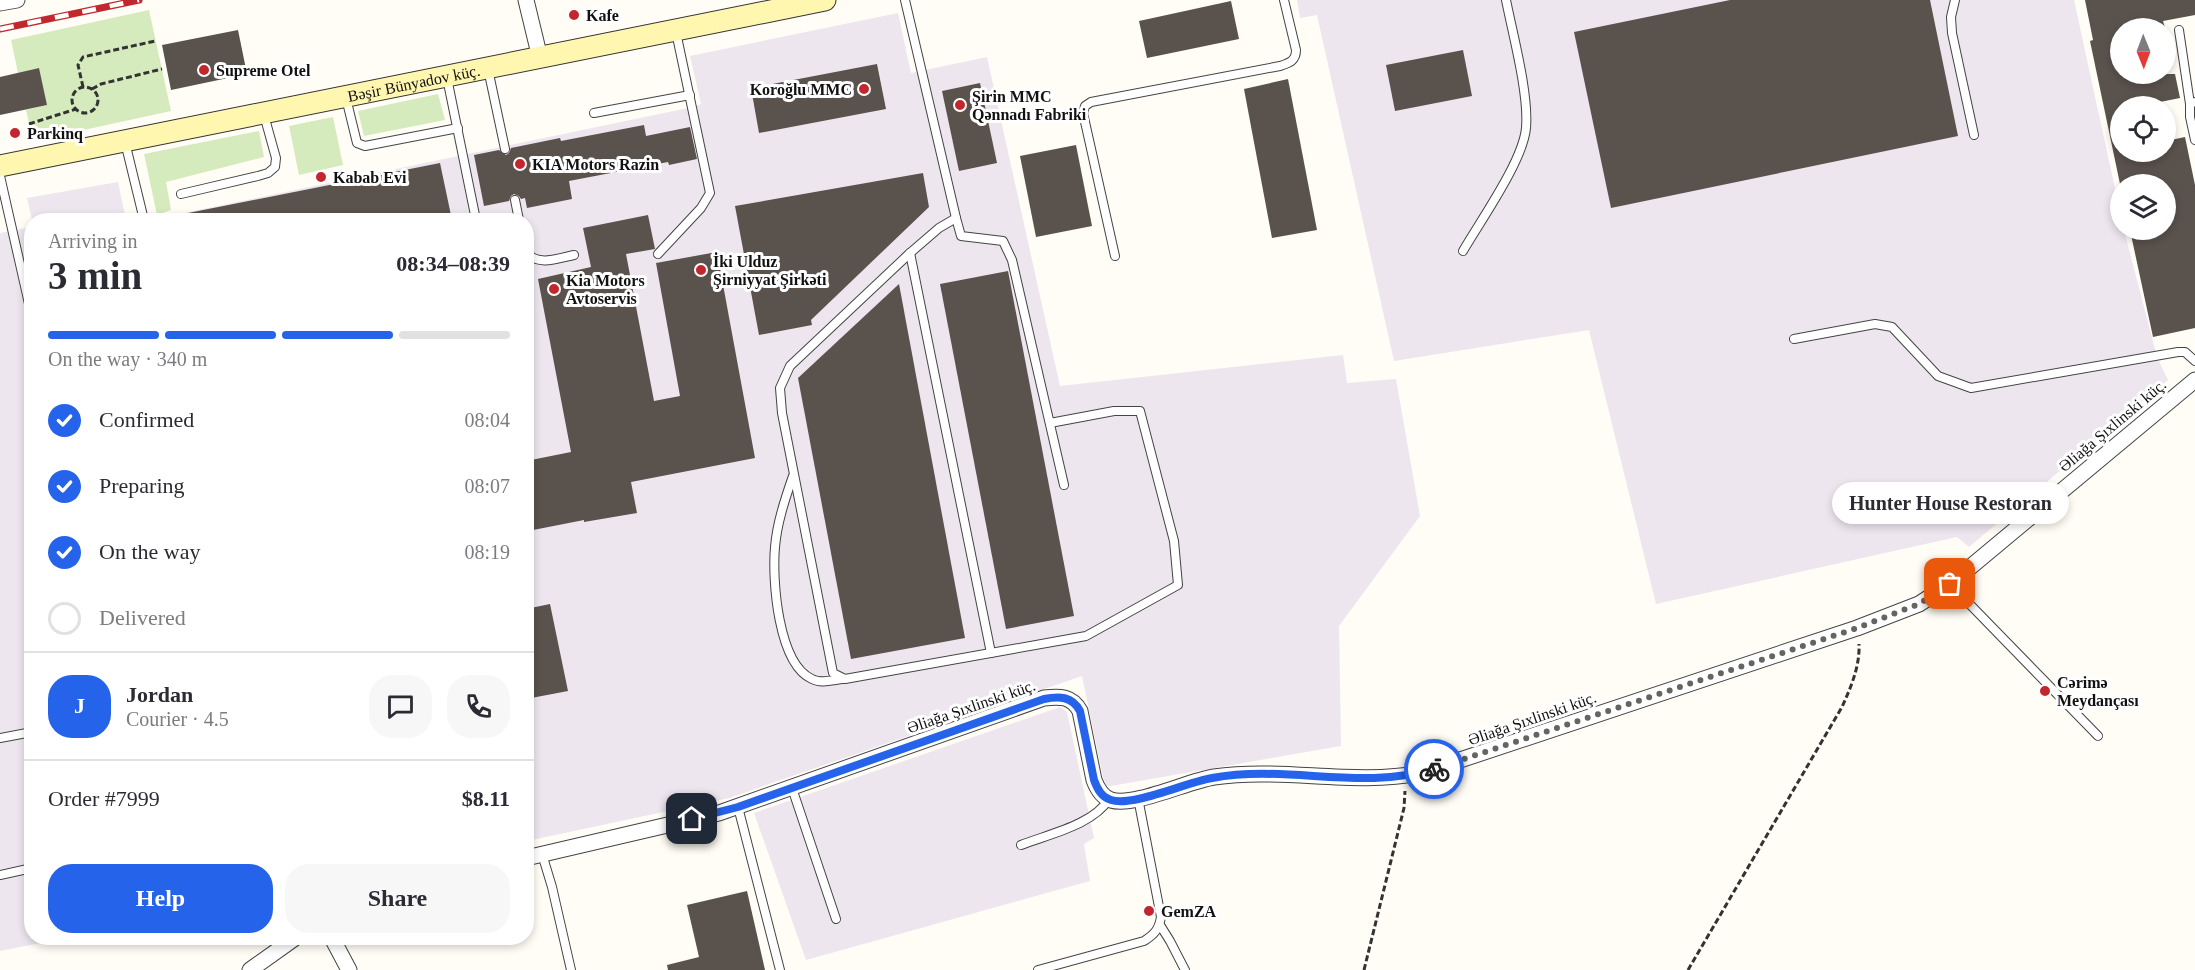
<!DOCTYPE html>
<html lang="en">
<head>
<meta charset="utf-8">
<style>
	:root { --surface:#fff; --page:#f7f7f7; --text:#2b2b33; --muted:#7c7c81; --line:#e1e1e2; --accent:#2563eb }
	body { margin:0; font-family:Georgia,serif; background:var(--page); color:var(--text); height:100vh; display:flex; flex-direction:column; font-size:22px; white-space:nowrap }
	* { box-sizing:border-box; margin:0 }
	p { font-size:20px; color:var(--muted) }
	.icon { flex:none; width:33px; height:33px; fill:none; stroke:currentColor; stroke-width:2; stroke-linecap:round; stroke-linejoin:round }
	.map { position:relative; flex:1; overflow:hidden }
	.drawer { position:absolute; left:24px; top:213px; width:510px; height:732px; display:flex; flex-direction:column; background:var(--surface); border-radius:24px; box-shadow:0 3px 9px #0003 }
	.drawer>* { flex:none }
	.needle { width:39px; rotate:179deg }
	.tools { position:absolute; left:2110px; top:18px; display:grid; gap:12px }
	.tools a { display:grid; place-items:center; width:66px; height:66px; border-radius:50%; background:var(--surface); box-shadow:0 3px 9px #0003; font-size:30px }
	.pin { position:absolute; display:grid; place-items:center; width:51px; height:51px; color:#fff; margin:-26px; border-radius:12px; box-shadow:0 3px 9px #0006 }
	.courier { position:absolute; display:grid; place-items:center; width:60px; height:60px; margin:-30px; border:4px solid #2563eb; border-radius:50%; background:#fff; color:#222; box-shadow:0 2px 8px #0007 }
	.bubble { position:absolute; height:42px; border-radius:21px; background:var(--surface); box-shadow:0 3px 9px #0003; font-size:20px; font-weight:700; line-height:42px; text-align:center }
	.overview em { font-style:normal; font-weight:700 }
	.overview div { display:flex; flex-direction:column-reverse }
	.overview { display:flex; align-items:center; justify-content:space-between; height:102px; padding:0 24px }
	h1 { font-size:39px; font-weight:700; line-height:45px }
	.bar { display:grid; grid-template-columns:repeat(4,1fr); gap:9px 6px; align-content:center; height:72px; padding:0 24px }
	.bar i { height:8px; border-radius:4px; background:var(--line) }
	.bar .active { background:var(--accent) }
	.bar p { grid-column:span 4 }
	.line { display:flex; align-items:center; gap:15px; padding:0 24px; border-top:2px solid var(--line) }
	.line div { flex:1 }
	.round { display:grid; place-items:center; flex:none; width:63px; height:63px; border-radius:24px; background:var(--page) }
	ol { padding:0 24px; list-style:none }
	li { display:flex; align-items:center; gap:18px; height:66px }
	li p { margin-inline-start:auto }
	li .icon { padding:6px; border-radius:50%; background:var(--accent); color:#fff; stroke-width:4 }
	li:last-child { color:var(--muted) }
	li i { width:33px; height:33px; border:3px solid var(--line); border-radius:50% }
	.action { display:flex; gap:12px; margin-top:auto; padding:12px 24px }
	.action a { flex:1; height:69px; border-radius:24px; background:var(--accent); color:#fff; font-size:24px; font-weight:700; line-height:69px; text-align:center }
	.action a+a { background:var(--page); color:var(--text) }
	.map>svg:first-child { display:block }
</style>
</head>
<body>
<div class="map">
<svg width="2195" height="970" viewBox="0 0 2195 970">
	<rect width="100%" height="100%" fill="#fffdf5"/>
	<g fill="#eee6ef">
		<polygon points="1297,0 2074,0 2121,216 2121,230 2124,230 2157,357 2168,380 1969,547 1957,537 1656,604 1589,330 1394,361 1317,15 1300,18"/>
		<polygon points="898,13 911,73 987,57 1060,386 1343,355 1347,383 1396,379 1420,516 1339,626 1341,746 1105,787 1082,676 729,798 527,841 526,220 151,220 693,107 701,104 690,56"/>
		<polygon points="118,182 126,220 32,220 27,198"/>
		<polygon points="31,227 32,938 66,938 0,951 0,233"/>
		<polygon points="1060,707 1067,712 1094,838 1084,844 1090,881 806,960 754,813"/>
	</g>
	<g fill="#d5ebbd">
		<polygon points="149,10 171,111 33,141 26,110 47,105 38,68 18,73 11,40"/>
		<polygon points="438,94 445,120 364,136 358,111"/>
		<polygon points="333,117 343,165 299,175 289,126"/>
		<polygon points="259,131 264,157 166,182 171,210 157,215 144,154"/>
	</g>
	<g fill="#5a524d">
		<polygon points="1730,0 1930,0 1958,136 1611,208 1574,32"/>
		<polygon points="2085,0 2195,0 2195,15 2163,21 2165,28 2121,28 2121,74 2175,74 2180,98 2140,106 2121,106 2121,152 2166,152 2166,141 2185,137 2195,185 2195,328 2153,337 2130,230 2166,230 2166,184 2120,184 2090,41 2093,40"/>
		<polygon points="1231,1 1239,39 1147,58 1139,21"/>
		<polygon points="238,30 247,74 171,90 162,45"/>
		<polygon points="1463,50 1472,96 1395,111 1386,65"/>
		<polygon points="877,64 886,109 759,133 751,88"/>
		<polygon points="39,68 47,105 0,115 0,77"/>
		<polygon points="1288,79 1317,230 1272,238 1244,89"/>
		<polygon points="980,83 997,163 959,171 942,91"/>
		<polygon points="644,125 646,136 690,127 697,159 669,165 668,162 569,181 572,199 527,208 525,198 521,199 519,196 514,194 511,196 509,201 484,206 474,155 499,150 506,155 509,153 511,148 560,138 561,141"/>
		<polygon points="1076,145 1092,226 1036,237 1020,156"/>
		<polygon points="440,163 452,220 184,220 183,214"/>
		<polygon points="923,173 929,207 811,320 812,325 759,335 735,206"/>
		<polygon points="648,215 655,249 626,254 654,401 680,396 656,263 717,252 755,458 631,482 637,513 584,522 584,520 528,531 526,461 571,452 538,279 591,267 583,228"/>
		<polygon points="1008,271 1074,616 1006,629 940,284"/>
		<polygon points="899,284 965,638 851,659 798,378"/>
		<polygon points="550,604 568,691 526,699 526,609"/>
		<polygon points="747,891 765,970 668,970 667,965 699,957 687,905"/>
	</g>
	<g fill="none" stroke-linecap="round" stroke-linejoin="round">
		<g stroke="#444" stroke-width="10">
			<g id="lane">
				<polyline points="905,0 956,218 939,228 910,253 790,366 780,388 782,413 833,673 845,679 1086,636 1178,585 1174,541 1140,411 1114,411 1050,423"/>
				<polyline points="1955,0 1951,17 1952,33 1974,135"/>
				<polyline points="2179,30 2190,104"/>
				<polyline points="488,69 505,149"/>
				<polyline points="447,78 476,220"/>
				<polyline points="346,98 357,143 365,146 458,128"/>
				<polyline points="2195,102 2190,104 2190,117 2195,140"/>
				<polyline points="594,113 690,95"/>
				<polyline points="125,142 144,220"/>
				<polyline points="0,176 32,317"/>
				<polyline points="181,194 258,176 268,173 275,167 276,158 264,115"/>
				<polyline points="515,200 519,220"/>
				<polyline points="956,218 961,236 1003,241 1012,260 1064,485"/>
				<path d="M1463,251C1481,220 1523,161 1526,128C1529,94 1513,35 1506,0"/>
				<path d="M526,252C538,267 559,258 574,255"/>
				<polyline points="910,253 991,653"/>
				<polyline points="658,254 701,208 710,193 676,32"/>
				<path d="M1115,256L1083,113L1085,106L1091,102L1280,66C1289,63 1296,61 1296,50L1284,0"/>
				<polyline points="1794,339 1875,324 1892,327 1938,376 1971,388 2178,352 2185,352 2195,361"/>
				<path d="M793,476C785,499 777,523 775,547C772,580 778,664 812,679C821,684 833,680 843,679"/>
				<polyline points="1950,584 2098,736"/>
				<polyline points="0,738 32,732"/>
				<polyline points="792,788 836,919"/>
				<polyline points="738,807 780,970"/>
				<path d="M1021,845C1049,834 1093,825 1109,799"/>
				<polyline points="542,854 552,887 571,970"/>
				<polyline points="0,875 32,868"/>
				<polyline points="1160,925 1170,941 1185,970"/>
				<path d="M1038,970L1144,941C1155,934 1159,929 1161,917L1138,798"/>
			</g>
		</g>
		<g stroke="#444" stroke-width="17">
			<g id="street">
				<polyline points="526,0 540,58"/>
				<polyline points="0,3 17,0"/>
				<path d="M526,858L719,813L1044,698C1060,696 1072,696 1080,711L1094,780C1097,788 1102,797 1111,800C1134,807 1188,781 1214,777C1283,767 1352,786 1421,773L1857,628L1919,604L1950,584L2195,380"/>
				<polyline points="332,938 349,970"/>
				<polyline points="250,970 295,938"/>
			</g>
		</g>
		<g stroke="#333" stroke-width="23">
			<g id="secondary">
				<path id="s1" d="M0,166L825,0"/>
			</g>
		</g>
		<g stroke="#333" stroke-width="3" stroke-dasharray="6 3" stroke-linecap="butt">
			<polyline points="83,87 78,65 83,57 155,41"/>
			<circle cx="85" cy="100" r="13"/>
			<polyline points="92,89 101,84 162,69"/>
			<polyline points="29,124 76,109"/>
			<polyline points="1364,970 1404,808 1405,791"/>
			<path d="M1688,970L1842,707C1851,687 1860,666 1859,644"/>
		</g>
		<use href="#lane" stroke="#fff" stroke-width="8"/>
		<use href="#street" stroke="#fff" stroke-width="15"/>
		<use href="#secondary" stroke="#fff6b0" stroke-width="21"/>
		<g stroke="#c4262e" stroke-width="7">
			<polyline id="rail" points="0,29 139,0"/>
		</g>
		<use href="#rail" stroke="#fff" stroke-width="4.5" stroke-dasharray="14" stroke-linecap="butt"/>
	</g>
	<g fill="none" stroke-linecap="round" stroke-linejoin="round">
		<polyline stroke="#646461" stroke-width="6" stroke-dasharray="0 10.8" points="1434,769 1857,628 1919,604 1950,584"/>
		<path stroke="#2563eb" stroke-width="8" d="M692,819L738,807L1044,699C1059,696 1072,696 1080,711L1094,780C1097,788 1101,797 1111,800C1133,807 1187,782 1212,778C1286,764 1361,791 1434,769"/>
	</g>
	<g fill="#c4262e" stroke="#fff" stroke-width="2">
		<circle cx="574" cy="15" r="6"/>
		<circle cx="204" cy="70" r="6"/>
		<circle cx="864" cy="89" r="6"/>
		<circle cx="960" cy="105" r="6"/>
		<circle cx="15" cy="133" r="6"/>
		<circle cx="520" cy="164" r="6"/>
		<circle cx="321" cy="177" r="6"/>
		<circle cx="701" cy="270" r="6"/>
		<circle cx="554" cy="289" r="6"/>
		<circle cx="2045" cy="691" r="6"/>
		<circle cx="1149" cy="911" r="6"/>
	</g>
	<g text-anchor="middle" stroke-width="6" stroke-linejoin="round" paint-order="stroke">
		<g font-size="16" font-weight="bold" fill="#111" stroke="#fff" text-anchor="start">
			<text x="586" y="21">Kafe</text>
			<text x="216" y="76">Supreme Otel</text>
			<text x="852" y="95" text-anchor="end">Koroğlu MMC</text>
			<text x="972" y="102">Şirin MMC<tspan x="972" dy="18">Qənnadı Fabriki</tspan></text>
			<text x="27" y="139">Parkinq</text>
			<text x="532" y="170">KIA Motors Razin</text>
			<text x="333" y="183">Kabab Evi</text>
			<text x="713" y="267">İki Ulduz<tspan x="713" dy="18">Şirniyyat Şirkəti</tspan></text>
			<text x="566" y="286">Kia Motors<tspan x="566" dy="18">Avtoservis</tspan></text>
			<text x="2057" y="688">Cərimə<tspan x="2057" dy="18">Meydançası</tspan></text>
			<text x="1161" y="917">GemZA</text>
		</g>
		<g font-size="16" fill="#111" stroke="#fff">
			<text dy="6" stroke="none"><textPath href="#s1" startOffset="422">Bəşir Bünyadov küç.</textPath></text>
			<text transform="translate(2112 425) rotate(-40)" y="6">Əliağa Şıxlinski küç.</text>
			<text transform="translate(971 706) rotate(-19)" y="6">Əliağa Şıxlinski küç.</text>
			<text transform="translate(1532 718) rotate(-19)" y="6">Əliağa Şıxlinski küç.</text>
		</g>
	</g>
</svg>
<div class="tools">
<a><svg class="needle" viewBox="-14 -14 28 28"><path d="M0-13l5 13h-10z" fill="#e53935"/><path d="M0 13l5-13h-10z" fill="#7c7c81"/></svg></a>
<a><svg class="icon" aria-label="locate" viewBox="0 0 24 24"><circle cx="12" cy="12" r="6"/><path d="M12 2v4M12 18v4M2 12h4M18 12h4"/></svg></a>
<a><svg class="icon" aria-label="layers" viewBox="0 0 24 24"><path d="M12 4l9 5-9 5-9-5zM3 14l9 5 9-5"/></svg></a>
</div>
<div class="pin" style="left:1950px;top:584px;background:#ea580c"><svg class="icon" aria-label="bag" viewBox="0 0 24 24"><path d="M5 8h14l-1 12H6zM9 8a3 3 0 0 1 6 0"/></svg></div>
<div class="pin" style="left:692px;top:819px;background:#1f2937"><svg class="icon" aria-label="home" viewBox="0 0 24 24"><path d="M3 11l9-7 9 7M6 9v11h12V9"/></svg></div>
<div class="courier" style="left:1434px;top:769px"><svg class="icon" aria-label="bike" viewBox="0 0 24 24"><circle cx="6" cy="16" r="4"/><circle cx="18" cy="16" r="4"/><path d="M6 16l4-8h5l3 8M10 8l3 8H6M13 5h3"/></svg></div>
<div class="bubble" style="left:1832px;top:482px;width:237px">Hunter House Restoran</div>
<section class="drawer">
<div class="overview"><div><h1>3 min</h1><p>Arriving in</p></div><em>08:34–08:39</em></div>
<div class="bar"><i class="active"></i><i class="active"></i><i class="active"></i><i></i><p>On the way · 340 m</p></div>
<ol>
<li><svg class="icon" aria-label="check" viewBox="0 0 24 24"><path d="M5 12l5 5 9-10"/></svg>Confirmed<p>08:04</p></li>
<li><svg class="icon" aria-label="check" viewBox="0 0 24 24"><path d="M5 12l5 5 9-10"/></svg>Preparing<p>08:07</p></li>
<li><svg class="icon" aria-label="check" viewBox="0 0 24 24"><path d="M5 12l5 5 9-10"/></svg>On the way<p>08:19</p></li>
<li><i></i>Delivered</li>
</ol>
<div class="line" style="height:108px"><b class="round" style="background:var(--accent);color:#fff">J</b><div><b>Jordan</b><p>Courier · 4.5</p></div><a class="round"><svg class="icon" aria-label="chat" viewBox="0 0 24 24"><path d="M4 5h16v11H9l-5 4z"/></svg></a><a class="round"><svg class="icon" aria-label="phone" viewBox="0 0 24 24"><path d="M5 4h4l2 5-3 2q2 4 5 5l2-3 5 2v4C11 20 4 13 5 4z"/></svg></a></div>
<div class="line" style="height:78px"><div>Order #7999</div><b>$8.11</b></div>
<div class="action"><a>Help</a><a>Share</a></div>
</section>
</div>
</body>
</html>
